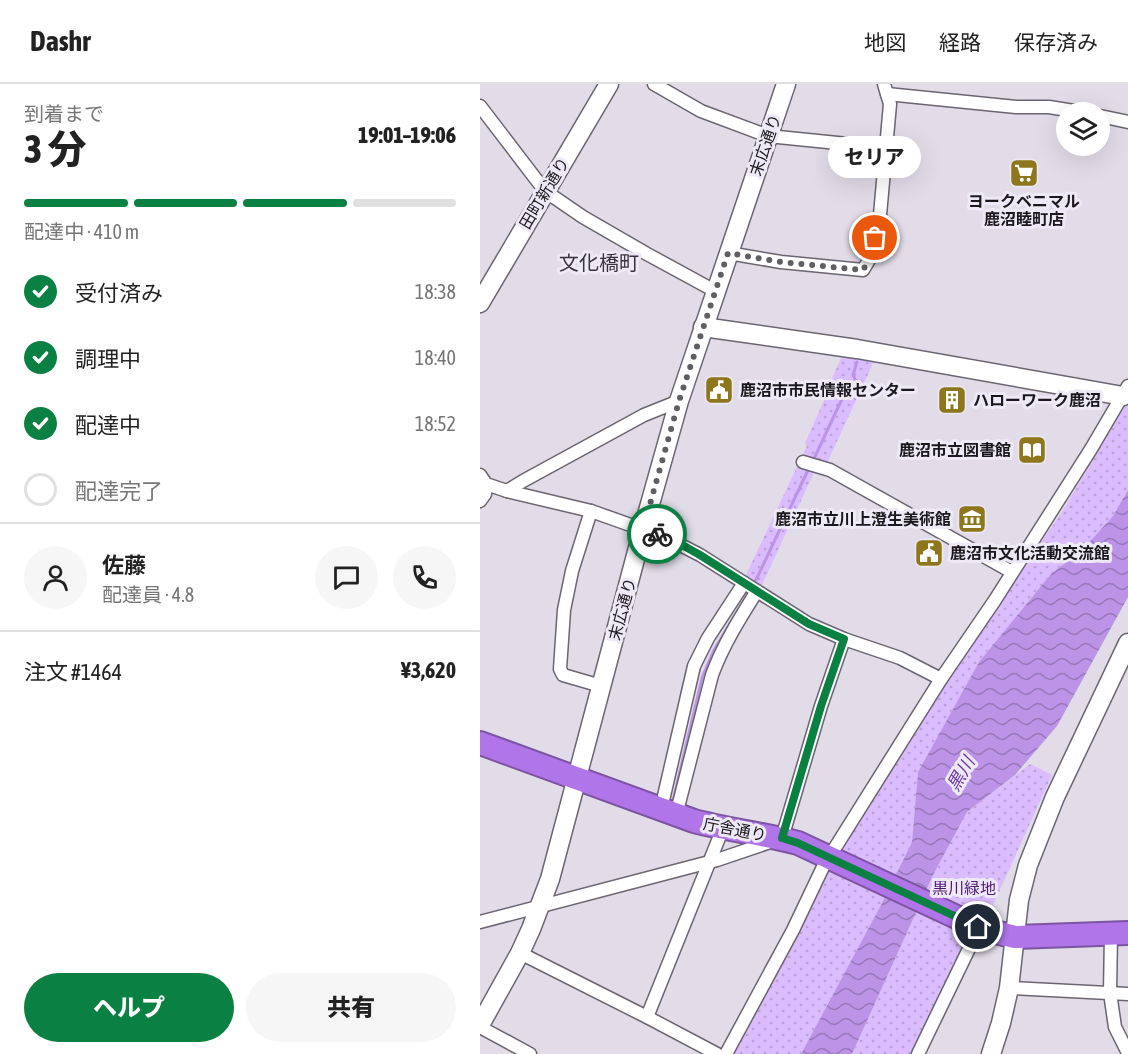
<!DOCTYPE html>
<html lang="ja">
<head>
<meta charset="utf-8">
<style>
	:root { --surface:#fff; --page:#f6f6f6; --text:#222; --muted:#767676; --line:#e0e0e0; --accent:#0b8043 }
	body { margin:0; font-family:"Asap Condensed","Noto Sans JP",sans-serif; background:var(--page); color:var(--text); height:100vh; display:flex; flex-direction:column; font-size:22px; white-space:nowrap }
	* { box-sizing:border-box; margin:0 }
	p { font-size:20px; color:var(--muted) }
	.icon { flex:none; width:33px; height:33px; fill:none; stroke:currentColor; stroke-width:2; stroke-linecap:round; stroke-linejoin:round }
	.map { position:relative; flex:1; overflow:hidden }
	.details { display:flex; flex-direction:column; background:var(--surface); width:480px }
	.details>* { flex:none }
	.fabs { position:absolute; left:576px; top:18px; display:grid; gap:12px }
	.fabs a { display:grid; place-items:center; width:54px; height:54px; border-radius:50%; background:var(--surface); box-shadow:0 6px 24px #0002; font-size:30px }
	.pin { position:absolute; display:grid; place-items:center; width:51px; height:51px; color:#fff; margin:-26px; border:3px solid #fff; border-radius:50%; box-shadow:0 2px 6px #0007 }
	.courier { position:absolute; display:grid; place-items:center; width:60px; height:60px; margin:-30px; border:4px solid #0b8043; border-radius:50%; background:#fff; color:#222; box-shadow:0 2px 8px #0007 }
	.bubble { position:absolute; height:42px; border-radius:21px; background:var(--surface); box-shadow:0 6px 24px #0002; font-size:20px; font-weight:800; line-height:42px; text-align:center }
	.head em { font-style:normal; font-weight:800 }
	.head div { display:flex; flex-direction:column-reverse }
	.head { display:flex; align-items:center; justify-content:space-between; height:102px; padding:0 24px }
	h1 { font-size:39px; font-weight:800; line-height:45px }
	.bar { display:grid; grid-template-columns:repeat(4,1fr); gap:9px 6px; align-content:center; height:72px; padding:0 24px }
	.bar i { height:8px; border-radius:4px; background:var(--line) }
	.bar .selected { background:var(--accent) }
	.bar p { grid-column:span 4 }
	.line { display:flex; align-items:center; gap:15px; padding:0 24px; border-top:2px solid var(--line) }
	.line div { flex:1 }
	.round { display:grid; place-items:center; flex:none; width:63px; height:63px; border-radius:32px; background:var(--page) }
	ol { padding:0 24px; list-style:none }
	li { display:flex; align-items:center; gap:18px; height:66px }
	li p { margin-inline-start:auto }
	li .icon { padding:6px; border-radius:50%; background:var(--accent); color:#fff; stroke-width:4 }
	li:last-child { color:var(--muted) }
	li i { width:33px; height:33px; border:3px solid var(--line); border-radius:50% }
	.cta { display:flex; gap:12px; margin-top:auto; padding:12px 24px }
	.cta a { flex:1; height:69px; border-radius:36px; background:var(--accent); color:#fff; font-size:24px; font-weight:800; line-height:69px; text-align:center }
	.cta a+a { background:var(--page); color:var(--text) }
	header { display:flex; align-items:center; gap:36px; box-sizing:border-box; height:84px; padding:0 30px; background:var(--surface); border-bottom:2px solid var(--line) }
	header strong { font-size:28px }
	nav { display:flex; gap:33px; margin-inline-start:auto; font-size:21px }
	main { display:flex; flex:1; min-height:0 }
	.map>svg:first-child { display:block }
</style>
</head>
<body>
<header>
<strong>Dashr</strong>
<nav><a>地図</a><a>経路</a><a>保存済み</a></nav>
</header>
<main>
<section class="details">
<div class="head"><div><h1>3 分</h1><p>到着まで</p></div><em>19:01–19:06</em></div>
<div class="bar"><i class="selected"></i><i class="selected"></i><i class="selected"></i><i></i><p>配達中 · 410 m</p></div>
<ol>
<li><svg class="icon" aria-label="check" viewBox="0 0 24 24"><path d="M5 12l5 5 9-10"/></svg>受付済み<p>18:38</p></li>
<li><svg class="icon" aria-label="check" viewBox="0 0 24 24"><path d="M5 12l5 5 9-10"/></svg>調理中<p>18:40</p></li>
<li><svg class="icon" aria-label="check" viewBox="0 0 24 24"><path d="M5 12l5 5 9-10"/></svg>配達中<p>18:52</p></li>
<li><i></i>配達完了</li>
</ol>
<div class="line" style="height:108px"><a class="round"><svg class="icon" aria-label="person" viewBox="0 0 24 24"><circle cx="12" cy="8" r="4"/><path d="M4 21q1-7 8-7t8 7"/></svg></a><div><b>佐藤</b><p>配達員 · 4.8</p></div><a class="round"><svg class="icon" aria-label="chat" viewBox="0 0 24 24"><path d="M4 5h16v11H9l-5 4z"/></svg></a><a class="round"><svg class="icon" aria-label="phone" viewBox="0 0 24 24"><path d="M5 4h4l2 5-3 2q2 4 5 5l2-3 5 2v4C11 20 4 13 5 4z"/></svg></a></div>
<div class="line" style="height:78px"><div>注文 #1464</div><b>¥3,620</b></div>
<div class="cta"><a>ヘルプ</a><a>共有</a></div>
</section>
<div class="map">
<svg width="648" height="970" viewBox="0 0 648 970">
	<defs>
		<pattern id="park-dots" width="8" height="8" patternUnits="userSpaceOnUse" patternTransform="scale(1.5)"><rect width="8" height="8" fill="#dbbcfe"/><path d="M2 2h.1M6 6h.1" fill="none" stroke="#bba1d9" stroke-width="1.8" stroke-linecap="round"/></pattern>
		<pattern id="water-waves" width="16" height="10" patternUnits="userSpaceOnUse" patternTransform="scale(1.5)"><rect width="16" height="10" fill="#bc93e7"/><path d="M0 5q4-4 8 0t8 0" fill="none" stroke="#9877ba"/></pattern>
	</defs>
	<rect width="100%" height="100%" fill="#e1dce8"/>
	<g fill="url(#park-dots)">
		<polygon points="363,270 395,275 348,377 346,379 338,380 281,503 265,493 327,362 325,359 346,312 345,310"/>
		<polygon points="648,317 648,406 633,432 604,464 571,490 499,578 438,688 432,758 401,821 321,970 251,970 343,791 437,638 582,428"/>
		<polygon points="550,680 572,691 513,821 504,832 494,853 486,861 473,884 432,970 372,970 453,791 487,728"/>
	</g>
	<polygon fill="url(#water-waves)" points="648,406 648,513 577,642 535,691 487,728 453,791 372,970 321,970 401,821 432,758 438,688 499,578 571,490 604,464 633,432"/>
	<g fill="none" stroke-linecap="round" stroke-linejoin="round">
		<g stroke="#bc93e7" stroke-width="3">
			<polyline points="332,379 361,317 366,308 371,308 376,297 373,291 377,278"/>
			<polyline points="274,500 329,384"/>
			<polyline points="193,717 222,594 233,568 270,506"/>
		</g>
		<g stroke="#6a6570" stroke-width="15">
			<g id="street">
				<polyline points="174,0 221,27 288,52 407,64"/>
				<polyline points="407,10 536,23 569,23 600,28"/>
				<polyline points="0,22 65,107 103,133 167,170 235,207"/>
				<polyline points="620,32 648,38"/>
				<polyline points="248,169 301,178 383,186 389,176 399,142 410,20 404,0"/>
				<polyline points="323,378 350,386 532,488"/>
				<polyline points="0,391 6,400 27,407 111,427 187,454 220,471 329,540 364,555 420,574 461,595"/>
				<polyline points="27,407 43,397 164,331 199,317"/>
				<polyline points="0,417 5,410 6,400"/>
				<polyline points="111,427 92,487 84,526 80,585 83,591 121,602"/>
				<polyline points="181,725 214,582 228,554 264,499"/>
				<path d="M196,731L232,591C243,561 260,534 277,507"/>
				<polyline points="0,838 237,776 302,754 341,622 364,555"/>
				<polyline points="631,850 630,909 635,943 648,969"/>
				<polyline points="40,869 167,933 237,970"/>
				<polyline points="529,904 648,910"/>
				<polyline points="167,933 243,744"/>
				<polyline points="0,943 50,970"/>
				<polyline points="246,970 313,846 343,783 461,595 515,516 611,365 648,302"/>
				<polyline points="438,970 499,844"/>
			</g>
		</g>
		<g stroke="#6a6570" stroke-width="21">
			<g id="secondary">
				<polyline points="0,219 129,0"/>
				<polyline points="223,243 377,265 643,312"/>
				<polyline points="0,941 40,869 51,845 70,795 163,445 199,317 306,0"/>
				<polyline points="511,970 521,939 529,904 539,816 548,781 575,713 648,559"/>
			</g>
		</g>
		<g stroke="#7c54a1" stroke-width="26">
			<path id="highway" d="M0,659L214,737C248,746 284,750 318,759L498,843L507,846L535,853L648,849"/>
		</g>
		<use href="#street" stroke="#fff" stroke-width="12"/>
		<use href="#secondary" stroke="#fff" stroke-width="18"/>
		<use href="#highway" stroke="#b075e9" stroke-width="22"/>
	</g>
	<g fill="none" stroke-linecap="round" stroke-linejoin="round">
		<polyline stroke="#605d63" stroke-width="6" stroke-dasharray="0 10.8" points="177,450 163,445 199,317 248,169 301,178 383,186 389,176 395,154"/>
		<polyline stroke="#0b8043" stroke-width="8" points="177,450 204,462 220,471 329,540 364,555 341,622 302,754 318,759 498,843"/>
	</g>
	<defs>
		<g id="supermarket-square" transform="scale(1.5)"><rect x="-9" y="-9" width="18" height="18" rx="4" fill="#8d761b" stroke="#eee9f6"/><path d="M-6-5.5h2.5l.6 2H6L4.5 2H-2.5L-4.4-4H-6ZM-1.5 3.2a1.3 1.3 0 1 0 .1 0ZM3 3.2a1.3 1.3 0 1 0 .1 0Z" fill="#fff"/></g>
		<g id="civic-square" transform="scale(1.5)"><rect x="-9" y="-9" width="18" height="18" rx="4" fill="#8d761b" stroke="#eee9f6"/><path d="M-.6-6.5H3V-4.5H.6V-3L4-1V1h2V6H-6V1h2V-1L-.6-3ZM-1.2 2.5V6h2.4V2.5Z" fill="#fff"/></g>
		<g id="building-square" transform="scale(1.5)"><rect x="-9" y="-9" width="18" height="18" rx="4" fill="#8d761b" stroke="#eee9f6"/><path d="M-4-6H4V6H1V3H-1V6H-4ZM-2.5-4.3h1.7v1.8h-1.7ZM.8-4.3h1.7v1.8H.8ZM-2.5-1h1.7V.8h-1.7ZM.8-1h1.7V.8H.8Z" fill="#fff"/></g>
		<g id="library-square" transform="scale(1.5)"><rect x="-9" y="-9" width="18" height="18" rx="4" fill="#8d761b" stroke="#eee9f6"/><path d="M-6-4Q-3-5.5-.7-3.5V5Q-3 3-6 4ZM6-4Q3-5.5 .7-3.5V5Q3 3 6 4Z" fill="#fff"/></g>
		<g id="museum-square" transform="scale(1.5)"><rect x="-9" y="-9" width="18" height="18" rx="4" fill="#8d761b" stroke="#eee9f6"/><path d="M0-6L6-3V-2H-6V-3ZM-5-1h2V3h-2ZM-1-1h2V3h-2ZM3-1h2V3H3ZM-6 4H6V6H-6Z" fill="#fff"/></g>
	</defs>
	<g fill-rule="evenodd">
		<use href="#supermarket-square" x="544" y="89"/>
		<use href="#civic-square" x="239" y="306"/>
		<use href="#building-square" x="472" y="316"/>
		<use href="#library-square" x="552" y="366"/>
		<use href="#museum-square" x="492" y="435"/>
		<use href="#civic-square" x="449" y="469"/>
	</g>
	<g text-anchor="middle" stroke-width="6" stroke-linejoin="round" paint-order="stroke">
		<g font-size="16" fill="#1a181c" stroke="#eee9f6">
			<text transform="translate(285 61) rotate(-71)" y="6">末広通り</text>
			<text transform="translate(64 109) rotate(-59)" y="6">田町新通り</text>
			<text transform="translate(142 525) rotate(-75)" y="6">末広通り</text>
			<text transform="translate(255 745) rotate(11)" y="6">庁舎通り</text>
		</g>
		<g font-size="16" font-weight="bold" fill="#1a181c" stroke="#eee9f6" text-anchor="start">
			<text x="544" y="123" text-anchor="middle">ヨークベニマル<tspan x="544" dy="18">鹿沼睦町店</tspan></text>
			<text x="260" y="312">鹿沼市市民情報センター</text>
			<text x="493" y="322">ハローワーク鹿沼</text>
			<text x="531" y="372" text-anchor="end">鹿沼市立図書館</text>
			<text x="471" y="441" text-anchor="end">鹿沼市立川上澄生美術館</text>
			<text x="470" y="475">鹿沼市文化活動交流館</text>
		</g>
		<g font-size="16" fill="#50177a" stroke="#eee9f6">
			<text x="484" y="810">黒川緑地</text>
		</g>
		<g font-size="18" font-style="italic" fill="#6d399b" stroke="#eee9f6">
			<text transform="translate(481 690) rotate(-60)" y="6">黒川</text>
		</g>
		<g font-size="20" fill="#37323c" stroke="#eee9f6">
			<text x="119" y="186">文化橋町</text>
		</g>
	</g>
</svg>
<div class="fabs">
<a><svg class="icon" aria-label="layers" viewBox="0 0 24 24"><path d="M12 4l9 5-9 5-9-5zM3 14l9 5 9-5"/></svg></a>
</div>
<div class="pin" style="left:395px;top:154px;background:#ea580c"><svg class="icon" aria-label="bag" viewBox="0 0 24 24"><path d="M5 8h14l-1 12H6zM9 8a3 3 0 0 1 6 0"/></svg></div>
<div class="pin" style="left:498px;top:843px;background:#1f2937"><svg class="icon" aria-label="home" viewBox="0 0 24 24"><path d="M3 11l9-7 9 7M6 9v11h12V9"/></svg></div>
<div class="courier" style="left:177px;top:450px"><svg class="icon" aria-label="bike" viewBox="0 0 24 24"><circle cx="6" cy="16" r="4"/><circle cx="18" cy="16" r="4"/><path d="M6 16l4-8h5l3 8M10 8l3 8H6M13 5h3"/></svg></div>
<div class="bubble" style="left:348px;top:52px;width:93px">セリア</div>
</div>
</main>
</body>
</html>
